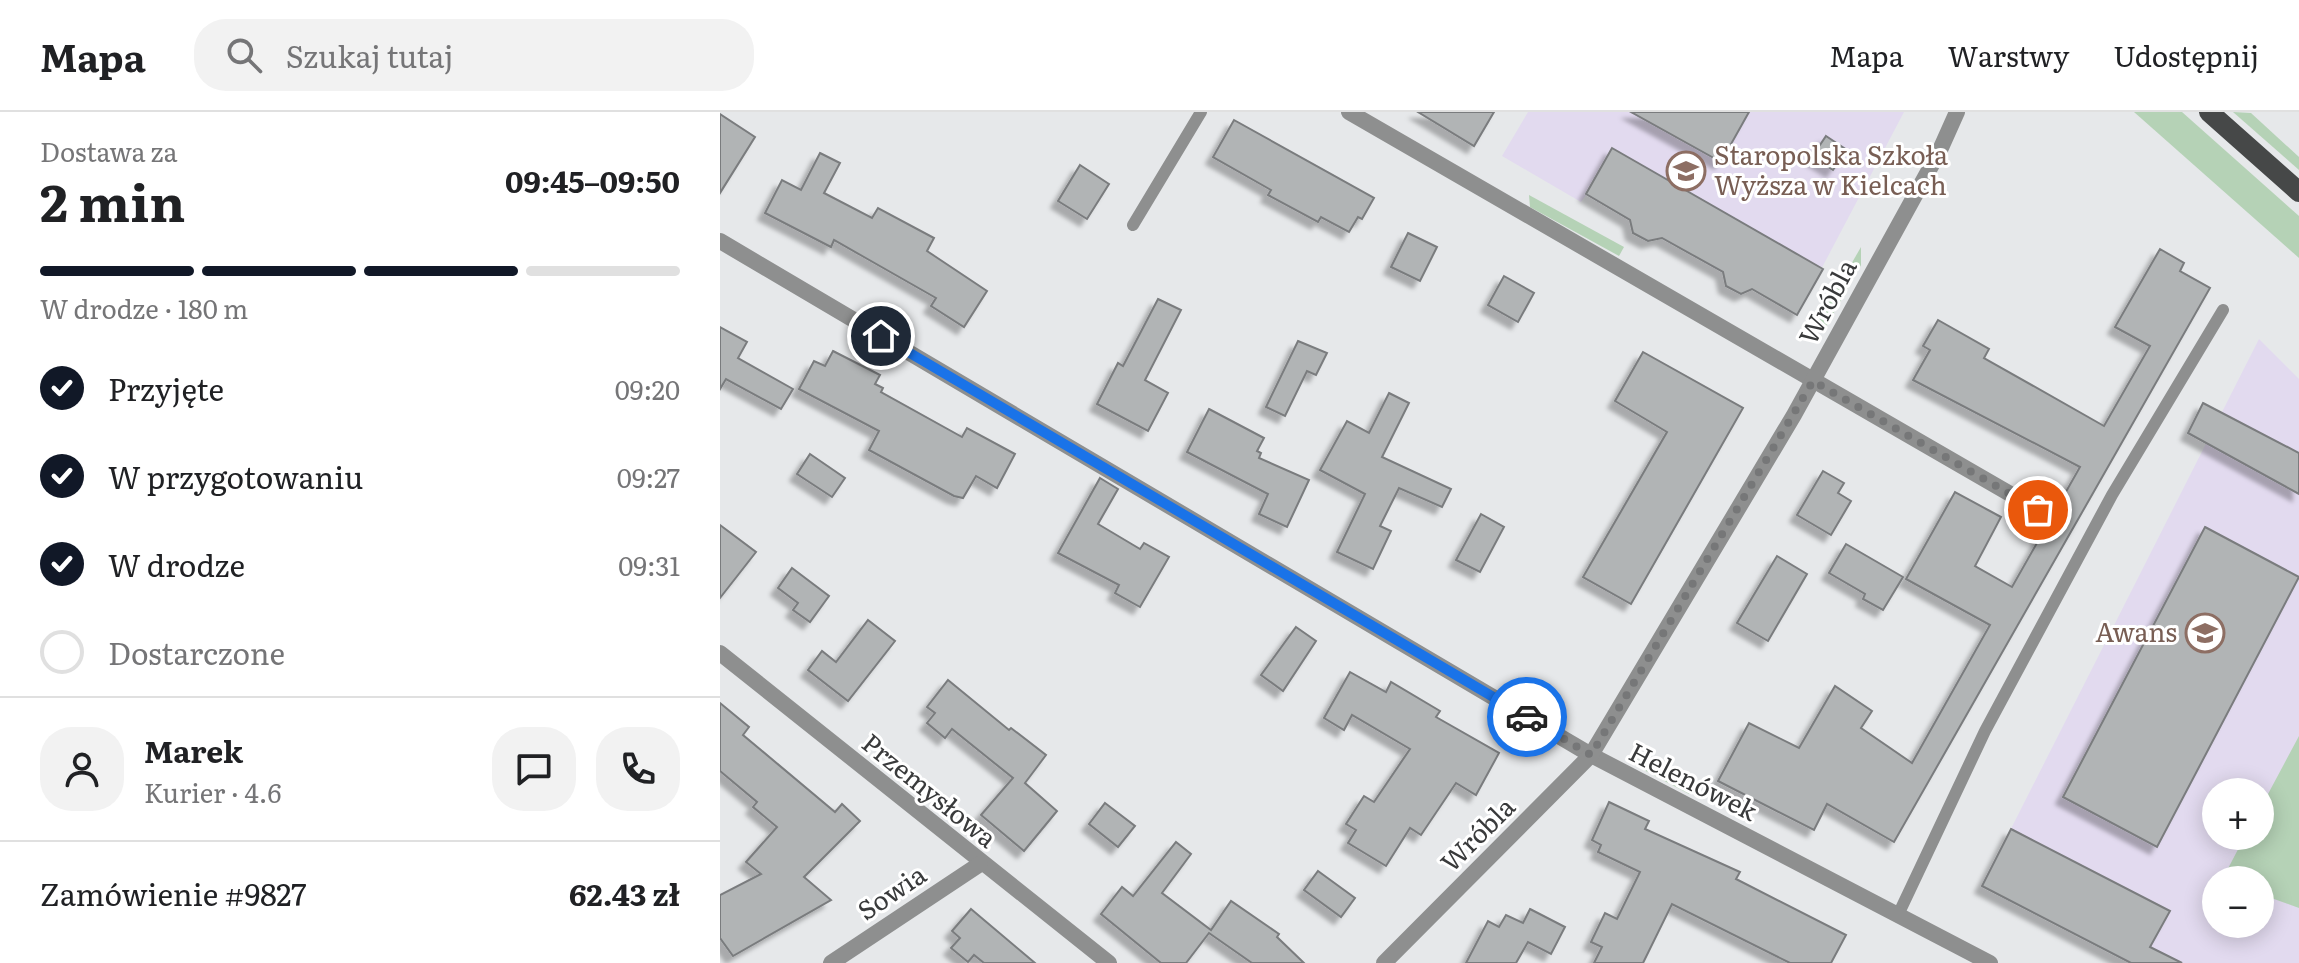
<!DOCTYPE html>
<html lang="pl">
<head>
<meta charset="utf-8">
<style>
	:root { --surface:#fff; --page:#f2f2f2; --text:#202124; --muted:#757577; --line:#e0e0e0; --accent:#111827 }
	body { margin:0; font-family:Literata,serif; background:var(--page); color:var(--text); height:100vh; display:flex; flex-direction:column; font-size:30px; white-space:nowrap }
	* { box-sizing:border-box; margin:0 }
	p { font-size:26px; color:var(--muted) }
	.icon { flex:none; width:44px; height:44px; fill:none; stroke:currentColor; stroke-width:2; stroke-linecap:round; stroke-linejoin:round }
	.map { position:relative; flex:1; overflow:hidden }
	.side { display:flex; flex-direction:column; background:var(--surface); width:720px }
	.side>* { flex:none }
	.fabs { position:absolute; left:1482px; top:666px; display:grid; gap:16px }
	.fabs a { display:grid; place-items:center; width:72px; height:72px; border-radius:50%; background:var(--surface); box-shadow:0 4px 20px #0003; font-size:40px }
	.pin { position:absolute; display:grid; place-items:center; width:68px; height:68px; color:#fff; margin:-34px; border:4px solid #fff; border-radius:50%; box-shadow:0 2px 8px #0007 }
	.courier { position:absolute; display:grid; place-items:center; width:80px; height:80px; margin:-40px; border:6px solid #1a73e8; border-radius:50%; background:#fff; color:#222; box-shadow:0 2px 10px #0007 }
	.summary em { font-style:normal; font-weight:700 }
	.summary div { display:flex; flex-direction:column-reverse }
	.summary { display:flex; align-items:center; justify-content:space-between; height:136px; padding:0 40px }
	h1 { font-size:52px; font-weight:700; line-height:60px }
	.bar { display:grid; grid-template-columns:repeat(4,1fr); gap:12px 8px; align-content:center; height:96px; padding:0 40px }
	.bar i { height:10px; border-radius:6px; background:var(--line) }
	.bar .selected { background:var(--accent) }
	.bar p { grid-column:span 4 }
	.line { display:flex; align-items:center; gap:20px; padding:0 40px; border-top:2px solid var(--line) }
	.line div { flex:1 }
	.round { display:grid; place-items:center; flex:none; width:84px; height:84px; border-radius:32px; background:var(--page) }
	ol { padding:0 40px; list-style:none }
	li { display:flex; align-items:center; gap:24px; height:88px }
	li p { margin-inline-start:auto }
	li .icon { padding:8px; border-radius:50%; background:var(--accent); color:#fff; stroke-width:4 }
	li:last-child { color:var(--muted) }
	li i { width:44px; height:44px; border:4px solid var(--line); border-radius:50% }
	header { display:flex; align-items:center; gap:48px; box-sizing:border-box; height:112px; padding:0 40px; background:var(--surface); border-bottom:2px solid var(--line) }
	header strong { font-size:38px }
	nav { display:flex; gap:44px; margin-inline-start:auto; font-size:28px }
	.search { width:560px; height:72px; background:var(--page); display:flex; align-items:center; gap:20px; box-sizing:border-box; padding:0 28px; border-radius:32px; color:var(--muted); font-size:30px }
	main { display:flex; flex:1; min-height:0 }
	.map>svg:first-child { display:block }
</style>
</head>
<body>
<header>
<strong>Mapa</strong>
<div class="search"><svg class="icon" aria-label="search" viewBox="0 0 24 24"><circle cx="10" cy="10" r="6"/><path d="M15 15l6 6"/></svg>Szukaj tutaj</div>
<nav><a>Mapa</a><a>Warstwy</a><a>Udostępnij</a></nav>
</header>
<main>
<section class="side">
<div class="summary"><div><h1>2 min</h1><p>Dostawa za</p></div><em>09:45–09:50</em></div>
<div class="bar"><i class="selected"></i><i class="selected"></i><i class="selected"></i><i></i><p>W drodze · 180 m</p></div>
<ol>
<li><svg class="icon" aria-label="check" viewBox="0 0 24 24"><path d="M5 12l5 5 9-10"/></svg>Przyjęte<p>09:20</p></li>
<li><svg class="icon" aria-label="check" viewBox="0 0 24 24"><path d="M5 12l5 5 9-10"/></svg>W przygotowaniu<p>09:27</p></li>
<li><svg class="icon" aria-label="check" viewBox="0 0 24 24"><path d="M5 12l5 5 9-10"/></svg>W drodze<p>09:31</p></li>
<li><i></i>Dostarczone</li>
</ol>
<div class="line" style="height:144px"><a class="round"><svg class="icon" aria-label="person" viewBox="0 0 24 24"><circle cx="12" cy="8" r="4"/><path d="M4 21q1-7 8-7t8 7"/></svg></a><div><b>Marek</b><p>Kurier · 4.6</p></div><a class="round"><svg class="icon" aria-label="chat" viewBox="0 0 24 24"><path d="M4 5h16v11H9l-5 4z"/></svg></a><a class="round"><svg class="icon" aria-label="phone" viewBox="0 0 24 24"><path d="M5 4h4l2 5-3 2q2 4 5 5l2-3 5 2v4C11 20 4 13 5 4z"/></svg></a></div>
<div class="line" style="height:104px"><div>Zamówienie #9827</div><b>62.43 zł</b></div>
</section>
<div class="map">
<svg width="1579" height="851" viewBox="0 0 1579 851">
	<defs>
		<filter id="shadow"><feDropShadow dx="-7" dy="7" stdDeviation="2" flood-color="#0004"/></filter>
	</defs>
	<rect width="100%" height="100%" fill="#e6e8ea"/>
	<g fill="#e2daef" fill-rule="evenodd">
		<polygon points="808,0 1184,0 1077,203 866,83 861,90 782,44"/>
		<path d="M1539,227L1579,267V851H1411L1262,774ZM1496,680H1540V724H1496ZM1496,768H1540V812H1496Z"/>
	</g>
	<g fill="#b5d2b6">
		<polygon points="1414,0 1462,0 1579,104 1579,146"/>
		<polygon points="1513,0 1531,1 1579,45 1579,58"/>
		<polygon points="809,83 904,135 899,144 810,95"/>
		<polygon points="1141,135 1141,153 1104,218 1096,213"/>
		<polygon points="1579,624 1579,796 1540,782 1540,768 1502,768 1525,724 1540,724 1540,697"/>
		<polygon points="911,644 974,678 969,682 909,650"/>
	</g>
	<g fill="#b1b4b5" stroke="#7a7c7e" stroke-width="2" filter="url(#shadow)">
		<polygon points="698,0 774,0 754,34"/>
		<polygon points="911,0 1029,0 1001,50"/>
		<polygon points="0,2 35,25 0,81"/>
		<polygon points="514,8 654,86 642,107 638,105 629,120 601,105 598,110 548,83 551,78 493,45"/>
		<polygon points="1106,24 1127,38 1113,58 1092,45"/>
		<polygon points="892,36 1103,157 1077,203 1032,177 1021,182 1006,174 1003,160 942,126 928,129 913,121 910,108 866,82"/>
		<polygon points="100,41 120,51 104,81 152,106 158,96 214,126 207,139 267,179 244,215 211,194 216,186 114,128 111,135 45,101 62,68 81,78"/>
		<polygon points="360,53 389,72 367,107 338,89"/>
		<polygon points="688,121 717,135 700,169 671,155"/>
		<polygon points="1440,137 1464,151 1460,159 1490,176 1174,730 1107,692 1094,718 998,669 1029,611 1079,636 1115,574 1152,599 1141,616 1192,651 1270,513 1186,467 1235,380 1281,405 1255,454 1292,475 1360,355 1193,268 1210,238 1203,234 1218,208 1269,237 1264,246 1384,314 1430,234 1395,215"/>
		<polygon points="784,164 814,181 798,210 768,193"/>
		<polygon points="438,187 461,198 425,268 448,281 428,319 377,292 398,251 403,254"/>
		<polygon points="0,215 27,230 18,246 73,277 61,297 6,267 0,277"/>
		<polygon points="578,229 607,241 596,263 587,259 565,304 546,295"/>
		<polygon points="113,239 160,263 155,272 163,276 161,280 242,325 247,316 295,342 277,376 256,364 243,386 234,384 149,338 159,319 79,277 94,249 105,254"/>
		<polygon points="923,240 1023,296 911,492 863,465 947,320 895,289"/>
		<polygon points="669,281 689,291 662,345 731,377 722,395 679,376 660,414 671,419 653,457 617,440 645,382 600,358 627,309 649,321"/>
		<polygon points="1483,291 1579,341 1579,382 1468,321"/>
		<polygon points="489,297 544,326 537,339 541,341 539,346 589,368 567,415 539,402 548,382 467,340"/>
		<polygon points="90,342 125,366 112,385 77,362"/>
		<polygon points="1103,359 1124,371 1118,381 1131,389 1111,423 1077,403"/>
		<polygon points="380,366 398,377 378,412 420,437 424,431 449,445 420,495 395,481 399,473 338,441"/>
		<polygon points="761,402 784,415 760,460 736,448"/>
		<polygon points="0,413 36,440 0,486"/>
		<polygon points="1485,415 1579,465 1437,735 1343,685"/>
		<polygon points="1126,432 1183,465 1163,498 1143,487 1145,482 1109,461"/>
		<polygon points="1057,444 1087,462 1048,529 1017,511"/>
		<polygon points="72,456 109,484 90,510 73,498 78,491 58,476"/>
		<polygon points="148,508 175,529 128,589 88,558 102,539 116,550"/>
		<polygon points="576,515 596,529 563,579 541,563"/>
		<polygon points="630,560 666,580 671,570 720,599 716,605 779,641 756,683 736,671 701,723 690,716 666,754 628,731 636,718 626,712 644,684 654,690 690,637 632,603 624,618 604,606"/>
		<polygon points="228,568 289,618 291,616 326,643 305,671 337,699 304,739 261,703 293,666 232,617 225,626 207,611 215,601 207,595"/>
		<polygon points="0,591 29,615 23,623 115,700 122,692 140,709 84,765 111,788 13,844 0,826 0,783 41,762 26,750 57,715 33,695 37,690 0,659"/>
		<polygon points="889,690 929,709 925,717 1020,760 1016,767 1126,823 1111,851 1070,851 952,792 923,851 874,851 882,835 871,830 885,801 897,807 920,760 878,740 881,733 872,728"/>
		<polygon points="385,691 415,714 398,735 369,712"/>
		<polygon points="1291,717 1450,799 1430,835 1462,851 1411,851 1262,774"/>
		<polygon points="456,730 471,742 442,781 491,818 511,789 559,822 557,825 584,851 532,851 489,821 466,851 441,851 381,802 402,775 413,784"/>
		<polygon points="598,759 635,786 621,805 584,778"/>
		<polygon points="251,797 315,851 264,851 254,843 248,850 231,836 240,826 232,819"/>
		<polygon points="810,797 845,815 831,842 808,830 796,851 746,851 768,809 779,815 786,803 803,811"/>
	</g>
	<g fill="none" stroke-linecap="round" stroke-linejoin="round">
		<g stroke="#8e8f8f" stroke-width="12">
			<polyline points="413,113 481,0"/>
			<polyline points="1178,803 1265,619 1392,383 1503,198"/>
		</g>
		<g stroke="#8e8f8f" stroke-width="16">
			<polyline points="629,0 1318,398"/>
			<polyline points="0,129 871,643 1270,851"/>
			<polyline points="0,541 389,851"/>
			<polyline points="111,851 260,752"/>
			<polyline points="664,851 871,643 1074,303 1220,38 1237,0"/>
		</g>
		<polyline stroke="#464848" stroke-width="20" points="1489,0 1579,80"/>
	</g>
	<g fill="none" stroke-linecap="round" stroke-linejoin="round">
		<polyline stroke="#767778" stroke-width="8" stroke-dasharray="0 14.4" points="807,605 871,643 1093,269 1318,398"/>
		<polyline stroke="#1a73e8" stroke-width="10" points="161,224 807,605"/>
	</g>
	<defs>
		<g id="university-ring" transform="scale(2)"><circle r="9.5" fill="#fff" stroke="#8d6e63" stroke-width="1.5"/><path d="M0-5L7-2L0 1L-7-2ZM-4 1L0 2.5L4 1V4Q0 6-4 4Z" fill="#8d6e63"/></g>
	</defs>
	<g fill-rule="evenodd">
		<use href="#university-ring" x="966" y="59"/>
		<use href="#university-ring" x="1485" y="521"/>
	</g>
	<g text-anchor="middle" stroke-width="6" stroke-linejoin="round" paint-order="stroke">
		<g font-size="26" fill="#785e54" stroke="#fff" text-anchor="start">
			<text x="994" y="53">Staropolska Szkoła<tspan x="994" dy="30">Wyższa w Kielcach</tspan></text>
			<text x="1457" y="530" text-anchor="end">Awans</text>
		</g>
		<g font-size="26" fill="#393a3b" stroke="#fff">
			<text transform="translate(1108 190) rotate(-62)" y="9">Wróbla</text>
			<text transform="translate(973 670) rotate(27)" y="9">Helenówek</text>
			<text transform="translate(209 679) rotate(39)" y="9">Przemysłowa</text>
			<text transform="translate(758 723) rotate(-45)" y="9">Wróbla</text>
			<text transform="translate(172 781) rotate(-34)" y="9">Sowia</text>
		</g>
	</g>
</svg>
<div class="fabs">
<a>+</a>
<a>−</a>
</div>
<div class="pin" style="left:1318px;top:398px;background:#ea580c"><svg class="icon" aria-label="bag" viewBox="0 0 24 24"><path d="M5 8h14l-1 12H6zM9 8a3 3 0 0 1 6 0"/></svg></div>
<div class="pin" style="left:161px;top:224px;background:#1f2937"><svg class="icon" aria-label="home" viewBox="0 0 24 24"><path d="M3 11l9-7 9 7M6 9v11h12V9"/></svg></div>
<div class="courier" style="left:807px;top:605px"><svg class="icon" aria-label="car" viewBox="0 0 24 24"><path d="M5 17H2v-5l4-1 3-4h7l3 4 3 1v5h-3M9 17h6M6 11h13"/><circle cx="7" cy="17" r="2"/><circle cx="17" cy="17" r="2"/></svg></div>
</div>
</main>
</body>
</html>
